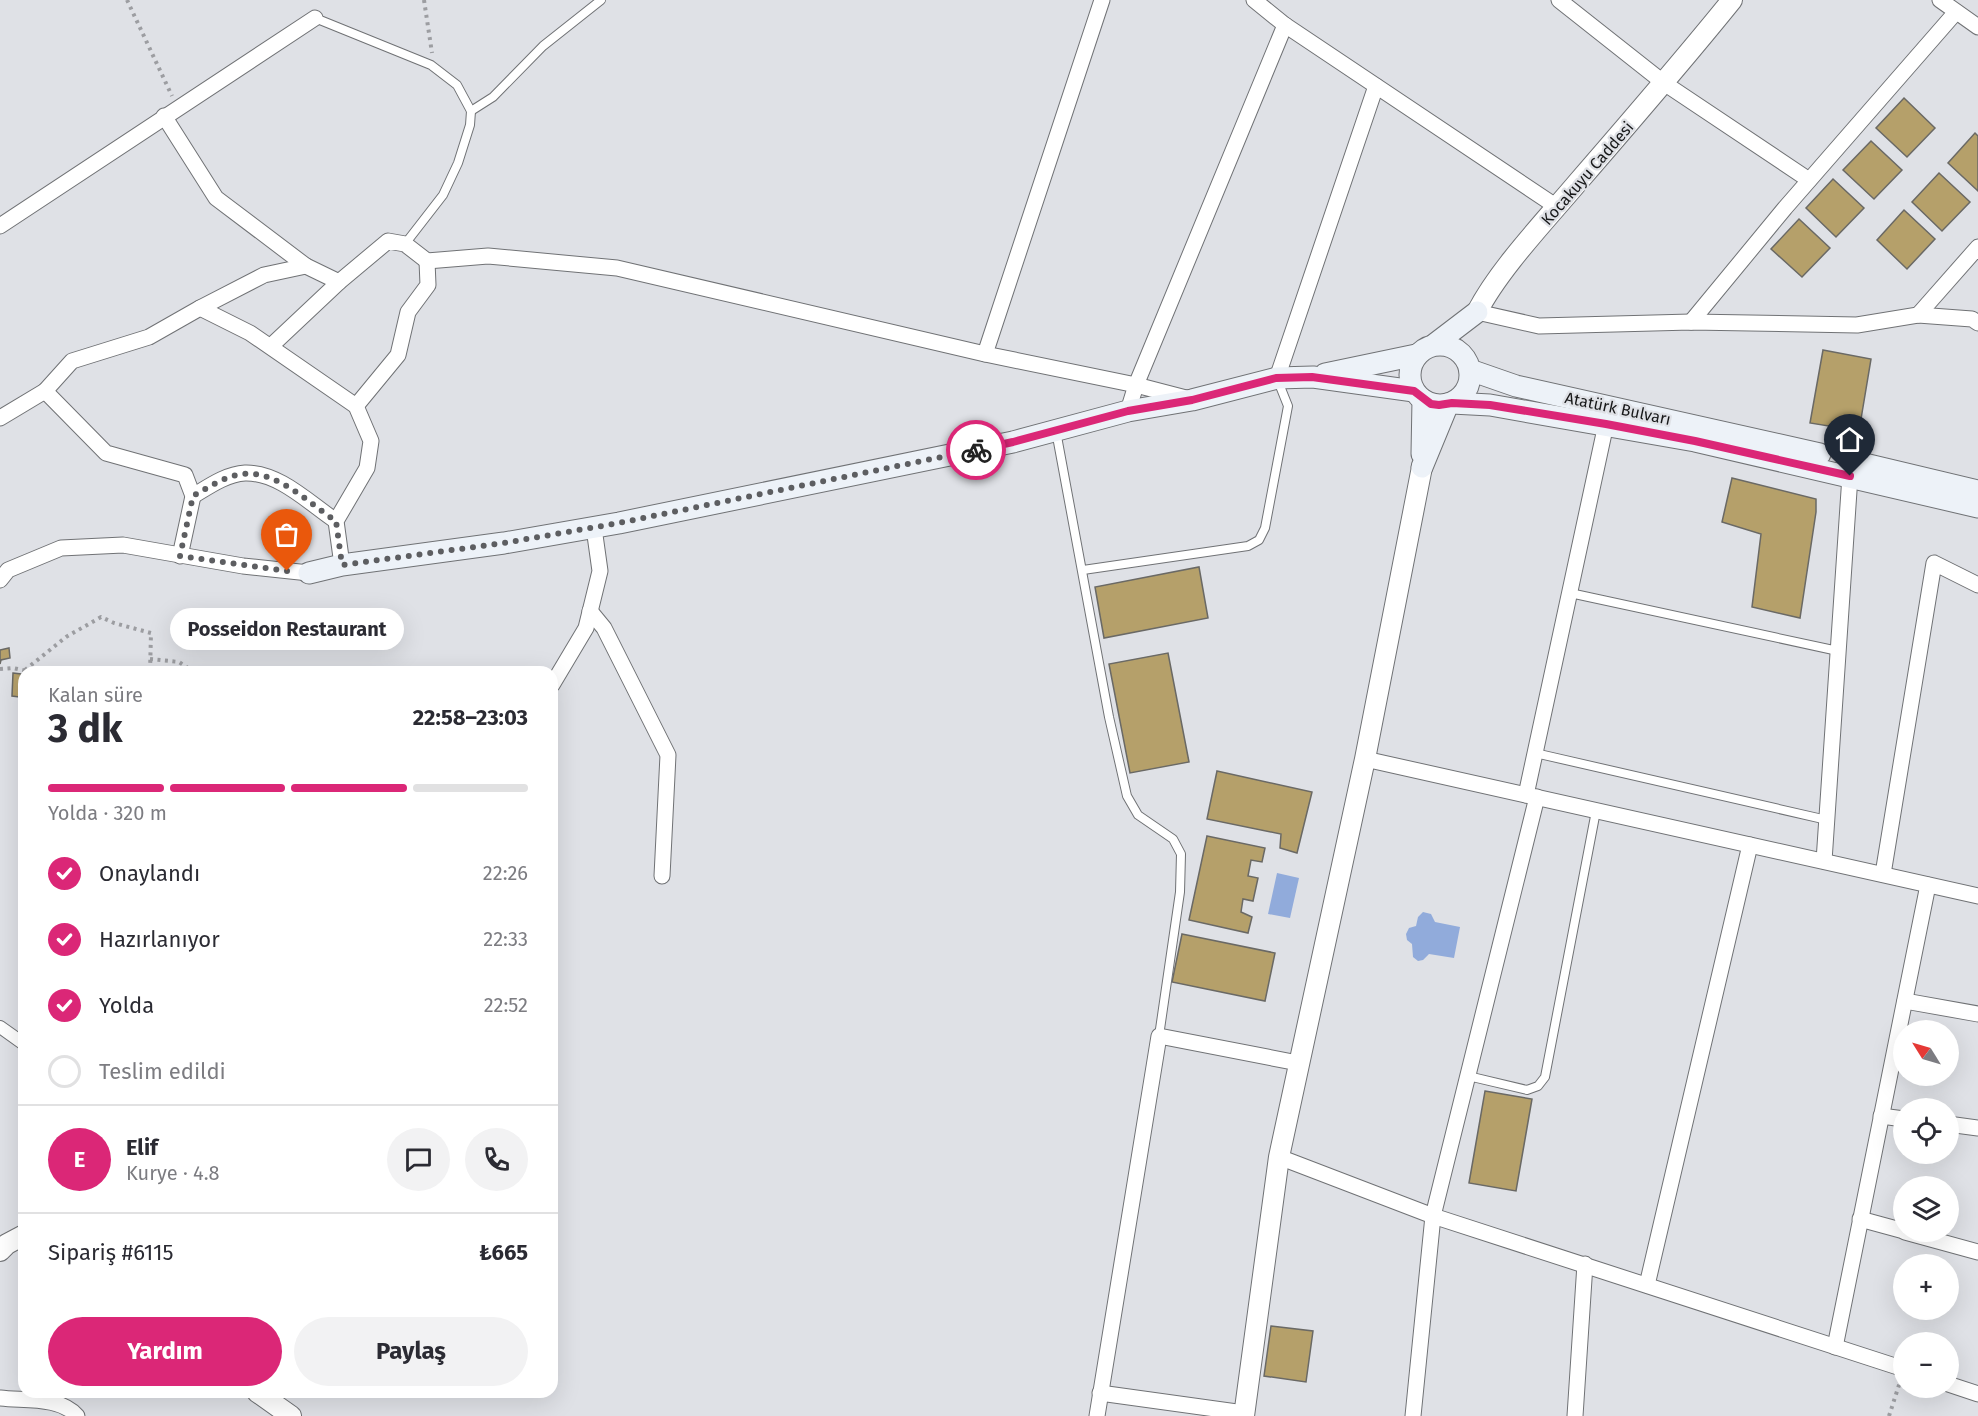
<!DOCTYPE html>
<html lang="tr">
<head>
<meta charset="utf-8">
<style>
	:root { --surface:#fff; --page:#f2f2f3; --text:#2b2b33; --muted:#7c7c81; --line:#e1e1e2; --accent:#db2777 }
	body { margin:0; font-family:"Fira Sans",sans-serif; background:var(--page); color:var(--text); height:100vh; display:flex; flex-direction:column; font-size:22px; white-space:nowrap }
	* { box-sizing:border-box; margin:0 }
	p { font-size:20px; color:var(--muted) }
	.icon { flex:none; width:33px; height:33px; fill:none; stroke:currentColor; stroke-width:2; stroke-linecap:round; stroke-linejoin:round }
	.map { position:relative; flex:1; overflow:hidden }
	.side { position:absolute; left:18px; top:666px; width:540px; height:732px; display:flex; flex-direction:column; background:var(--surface); border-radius:18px; box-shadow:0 6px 24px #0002 }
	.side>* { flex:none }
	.needle { width:39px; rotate:307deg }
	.fabs { position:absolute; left:1893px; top:1020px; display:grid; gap:12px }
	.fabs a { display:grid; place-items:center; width:66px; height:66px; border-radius:50%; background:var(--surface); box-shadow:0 6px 24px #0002; font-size:30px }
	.pin { position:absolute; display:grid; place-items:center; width:51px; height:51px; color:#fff; margin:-62px -26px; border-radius:50% 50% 50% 0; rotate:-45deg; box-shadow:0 0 6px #0007 }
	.pin .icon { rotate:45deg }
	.courier { position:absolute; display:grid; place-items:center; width:60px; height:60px; margin:-30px; border:4px solid #db2777; border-radius:50%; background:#fff; color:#222; box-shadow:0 2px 8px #0007 }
	.bubble { position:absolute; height:42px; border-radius:21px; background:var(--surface); box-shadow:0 6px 24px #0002; font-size:20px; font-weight:700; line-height:42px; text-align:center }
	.overview em { font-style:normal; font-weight:700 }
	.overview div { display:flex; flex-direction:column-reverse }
	.overview { display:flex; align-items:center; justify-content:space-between; height:102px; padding:0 30px }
	h1 { font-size:39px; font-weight:700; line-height:45px }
	.bar { display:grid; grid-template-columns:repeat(4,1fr); gap:9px 6px; align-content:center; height:72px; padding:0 30px }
	.bar i { height:8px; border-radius:4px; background:var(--line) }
	.bar .active { background:var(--accent) }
	.bar p { grid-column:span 4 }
	.line { display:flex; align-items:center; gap:15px; padding:0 30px; border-top:2px solid var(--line) }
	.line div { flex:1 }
	.round { display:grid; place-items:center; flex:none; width:63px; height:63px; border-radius:32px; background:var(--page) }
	ol { padding:0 30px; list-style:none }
	li { display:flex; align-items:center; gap:18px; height:66px }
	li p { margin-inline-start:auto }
	li .icon { padding:6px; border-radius:50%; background:var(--accent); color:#fff; stroke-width:4 }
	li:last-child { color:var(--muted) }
	li i { width:33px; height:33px; border:3px solid var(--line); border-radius:50% }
	.primary-button { display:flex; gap:12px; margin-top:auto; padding:12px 30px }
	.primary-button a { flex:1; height:69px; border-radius:36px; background:var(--accent); color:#fff; font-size:24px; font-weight:700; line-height:69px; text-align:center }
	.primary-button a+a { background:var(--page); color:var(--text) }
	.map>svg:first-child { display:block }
</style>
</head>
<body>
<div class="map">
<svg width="1978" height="1416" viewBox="0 0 1978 1416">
	<rect width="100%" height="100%" fill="#dfe1e6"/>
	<g fill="#91abdb">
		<polygon points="1277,873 1299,878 1290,918 1268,914"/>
		<polygon points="1423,912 1431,914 1435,922 1460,927 1454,958 1429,954 1423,960 1418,961 1413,957 1412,944 1407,940 1406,934 1409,928 1416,926 1418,917"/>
	</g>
	<g fill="#b5a06a" stroke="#6a6965" stroke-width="1.5">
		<polygon points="1904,98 1935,128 1907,157 1876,128"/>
		<polygon points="1975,133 1978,136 1978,191 1948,163"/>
		<polygon points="1871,141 1902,170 1874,199 1843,170"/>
		<polygon points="1939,173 1970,202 1942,231 1912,202"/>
		<polygon points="1833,179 1864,208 1836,237 1806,208"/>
		<polygon points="1904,210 1935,239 1907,269 1877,240"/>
		<polygon points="1799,219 1830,248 1802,277 1771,249"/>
		<polygon points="1823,350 1871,359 1859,431 1810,423"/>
		<polygon points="1732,478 1816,499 1816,512 1800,618 1752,607 1761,534 1722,522"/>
		<polygon points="1199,567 1208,618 1104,638 1095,587"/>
		<polygon points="9,648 10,658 1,660 0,664 0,650"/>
		<polygon points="1168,653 1189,762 1130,773 1109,664"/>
		<polygon points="13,673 21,674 19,697 12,696"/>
		<polygon points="1217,771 1312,792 1297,853 1280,848 1281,834 1207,819"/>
		<polygon points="1207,836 1265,848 1262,862 1251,860 1248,876 1258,878 1253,901 1243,899 1241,912 1252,917 1248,933 1189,920"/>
		<polygon points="1182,934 1275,953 1265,1001 1172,982"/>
		<polygon points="1485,1091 1532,1099 1516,1191 1469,1183"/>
		<polygon points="1271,1326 1313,1331 1306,1382 1264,1376"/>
	</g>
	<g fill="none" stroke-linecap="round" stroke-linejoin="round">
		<g stroke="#707275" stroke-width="10">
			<g id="service">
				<polyline points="315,18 431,65 457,85 471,111 470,125 458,163 443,195 405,244"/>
				<polyline points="471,111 493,97 543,46 601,0"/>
				<polyline points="1056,431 1109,717 1127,796 1138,815 1173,839 1181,854 1180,892 1159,1036"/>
				<polyline points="1083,570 1248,546 1259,540 1265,528 1288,406 1278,381"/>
				<polyline points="1570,593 1838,651"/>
				<polyline points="1535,753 1827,820"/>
				<polyline points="1468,1076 1527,1090 1538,1086 1545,1077 1596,811"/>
			</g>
		</g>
		<g stroke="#707275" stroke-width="14">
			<polyline id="pedestrian" points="0,1027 24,1044"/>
		</g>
		<g stroke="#707275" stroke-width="17">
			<g id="minor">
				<polyline points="1254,0 1285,25 1557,207"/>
				<polyline points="1559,0 1664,83 1809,180"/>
				<polyline points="1940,0 1978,27"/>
				<polyline points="164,116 216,198 306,266 339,282"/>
				<polyline points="0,226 315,18"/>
				<polyline points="200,308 264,275 306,266"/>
				<polyline points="1477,312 1539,326 1691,322 1857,325 1918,315 1972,319 1978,323"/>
				<polyline points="1918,315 1978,247"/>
				<polyline points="1691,322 1785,208 1956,12"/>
				<polyline points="271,346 339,282 388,241 405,244 427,261 488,256 617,268 985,354 1136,385 1186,398"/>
				<polyline points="985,354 1102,0"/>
				<polyline points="1277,378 1376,86"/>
				<polyline points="45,391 72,361 149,337 200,308 250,333 356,406 371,441 367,468 336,521 342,565"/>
				<polyline points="356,406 398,355 408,312 428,285 427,261"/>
				<polyline points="1128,411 1136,385 1285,25"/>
				<polyline points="0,418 45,391 106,453 185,475 193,496 180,556"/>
				<path d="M193,496C208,487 226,474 245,473C279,472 309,503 336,521"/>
				<polyline points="0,580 8,570 61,548 123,545 243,566 309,573"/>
				<polyline points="590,611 604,628 668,755 662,876"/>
				<polyline points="552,685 586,628 600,571 594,528"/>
				<polyline points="1365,759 1978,896"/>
				<polyline points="1526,795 1606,424"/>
				<polyline points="1824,861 1850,476"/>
				<polyline points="1883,874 1934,563 1978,585"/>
				<polyline points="1905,1001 1978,1014"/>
				<polyline points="1881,1116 1904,1119"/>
				<polyline points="1948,1124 1978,1128"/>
				<polyline points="1279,1157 1433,1216 1904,1369"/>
				<polyline points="1860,1219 1904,1231"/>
				<polyline points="1905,1232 1978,1252"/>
				<polyline points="1647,1285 1750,845"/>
				<polyline points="1835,1347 1928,885"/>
				<polyline points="1948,1384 1978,1394"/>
				<polyline points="1100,1393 1244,1413"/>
				<path d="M0,1398C23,1401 60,1396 77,1416"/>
				<polyline points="1097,1416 1159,1036 1298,1063"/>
				<polyline points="1413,1416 1433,1216 1537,797"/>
				<polyline points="1575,1416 1585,1264"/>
			</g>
		</g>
		<g stroke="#707275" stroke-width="22">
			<g id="tertiary">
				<path d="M1477,312C1499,269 1546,220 1578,182C1630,122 1682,62 1732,0"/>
				<polyline points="0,1251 7,1244 24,1235"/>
				<polyline points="257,1392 291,1416"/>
				<polyline points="1244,1416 1279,1157 1365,759 1422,467"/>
			</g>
		</g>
		<g stroke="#707275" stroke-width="23">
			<g id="secondary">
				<polyline points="1435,344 1477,312"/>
				<circle cx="1440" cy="375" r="30"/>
				<polyline points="1470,370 1516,386 1820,454"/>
				<polyline points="1325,374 1416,355"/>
				<polyline points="1452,403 1490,405 1695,441 1978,507"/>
				<polyline points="1422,454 1423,400"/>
				<polyline points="1856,462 1978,491"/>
				<polyline points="1422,467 1448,404"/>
				<polyline points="309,573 342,565 504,543 619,523 1013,442 1128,411 1192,400 1277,378 1313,377 1414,391"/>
			</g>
		</g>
		<g stroke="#9c9da1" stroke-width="4" stroke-dasharray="3 4.5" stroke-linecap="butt">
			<polyline points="127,0 172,96"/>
			<polyline points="424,0 432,53"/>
			<polyline points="150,659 179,662 194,672"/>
			<polyline points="0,669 13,668 31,672"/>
			<polyline points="25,670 66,637 101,617 114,623 151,633 150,672"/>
			<polyline points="1889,1416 1900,1382"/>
		</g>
		<use href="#service" stroke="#fff" stroke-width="8"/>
		<use href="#pedestrian" stroke="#fff" stroke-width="12"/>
		<use href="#minor" stroke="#fff" stroke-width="15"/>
		<use href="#tertiary" stroke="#fff" stroke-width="20"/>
		<use href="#secondary" stroke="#edf2f8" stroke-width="21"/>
	</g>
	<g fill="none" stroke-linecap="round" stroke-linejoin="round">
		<path stroke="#5d5e61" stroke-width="6" stroke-dasharray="0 10.8" d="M287,571L180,556L193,496C209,487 225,476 243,474C277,470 310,504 336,521L342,565L504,543L619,523L976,450"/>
		<polyline stroke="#db2777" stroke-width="8" points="976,450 1013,442 1128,411 1192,400 1276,378 1312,377 1414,391 1431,404 1439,405 1452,403 1490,405 1606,424 1695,441 1850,476"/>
	</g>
	<g text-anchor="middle" stroke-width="4.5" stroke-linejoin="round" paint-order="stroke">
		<g font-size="16" fill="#171819" stroke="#dfe1e6">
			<text transform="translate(1587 173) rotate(-49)" y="6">Kocakuyu Caddesi</text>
			<text transform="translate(1618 408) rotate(12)" y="6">Atatürk Bulvarı</text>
		</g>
	</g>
</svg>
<div class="fabs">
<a><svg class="needle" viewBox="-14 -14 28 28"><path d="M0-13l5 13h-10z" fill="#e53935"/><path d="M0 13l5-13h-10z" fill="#7c7c81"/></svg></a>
<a><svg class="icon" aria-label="locate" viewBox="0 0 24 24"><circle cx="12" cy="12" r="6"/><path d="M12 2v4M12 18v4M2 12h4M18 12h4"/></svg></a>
<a><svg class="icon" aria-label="layers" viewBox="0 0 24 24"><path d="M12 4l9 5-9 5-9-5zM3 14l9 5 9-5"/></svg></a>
<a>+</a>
<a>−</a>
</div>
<div class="pin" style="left:287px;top:571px;background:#ea580c"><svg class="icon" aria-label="bag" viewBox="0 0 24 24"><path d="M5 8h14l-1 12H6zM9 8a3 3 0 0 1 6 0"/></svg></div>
<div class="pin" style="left:1850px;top:476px;background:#1f2937"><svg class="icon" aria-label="home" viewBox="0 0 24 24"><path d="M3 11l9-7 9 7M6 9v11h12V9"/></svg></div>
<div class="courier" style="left:976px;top:450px"><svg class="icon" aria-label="bike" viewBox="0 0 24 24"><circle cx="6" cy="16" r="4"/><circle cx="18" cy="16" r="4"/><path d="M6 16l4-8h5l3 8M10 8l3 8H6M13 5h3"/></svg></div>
<div class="bubble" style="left:170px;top:608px;width:234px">Posseidon Restaurant</div>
<section class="side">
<div class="overview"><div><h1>3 dk</h1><p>Kalan süre</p></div><em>22:58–23:03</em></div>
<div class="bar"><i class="active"></i><i class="active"></i><i class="active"></i><i></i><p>Yolda · 320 m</p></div>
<ol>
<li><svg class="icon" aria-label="check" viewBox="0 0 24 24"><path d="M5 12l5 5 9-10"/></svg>Onaylandı<p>22:26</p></li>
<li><svg class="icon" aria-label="check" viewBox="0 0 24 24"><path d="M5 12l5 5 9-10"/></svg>Hazırlanıyor<p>22:33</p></li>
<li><svg class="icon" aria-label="check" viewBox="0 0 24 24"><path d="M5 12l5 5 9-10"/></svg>Yolda<p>22:52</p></li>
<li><i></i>Teslim edildi</li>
</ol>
<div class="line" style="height:108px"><b class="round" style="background:var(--accent);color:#fff">E</b><div><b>Elif</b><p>Kurye · 4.8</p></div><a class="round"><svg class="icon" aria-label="chat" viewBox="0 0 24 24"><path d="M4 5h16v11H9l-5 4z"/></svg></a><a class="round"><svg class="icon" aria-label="phone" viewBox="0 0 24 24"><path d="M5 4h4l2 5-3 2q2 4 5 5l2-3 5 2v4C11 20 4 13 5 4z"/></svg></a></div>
<div class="line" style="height:78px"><div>Sipariş #6115</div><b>₺665</b></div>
<div class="primary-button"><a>Yardım</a><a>Paylaş</a></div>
</section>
</div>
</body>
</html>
